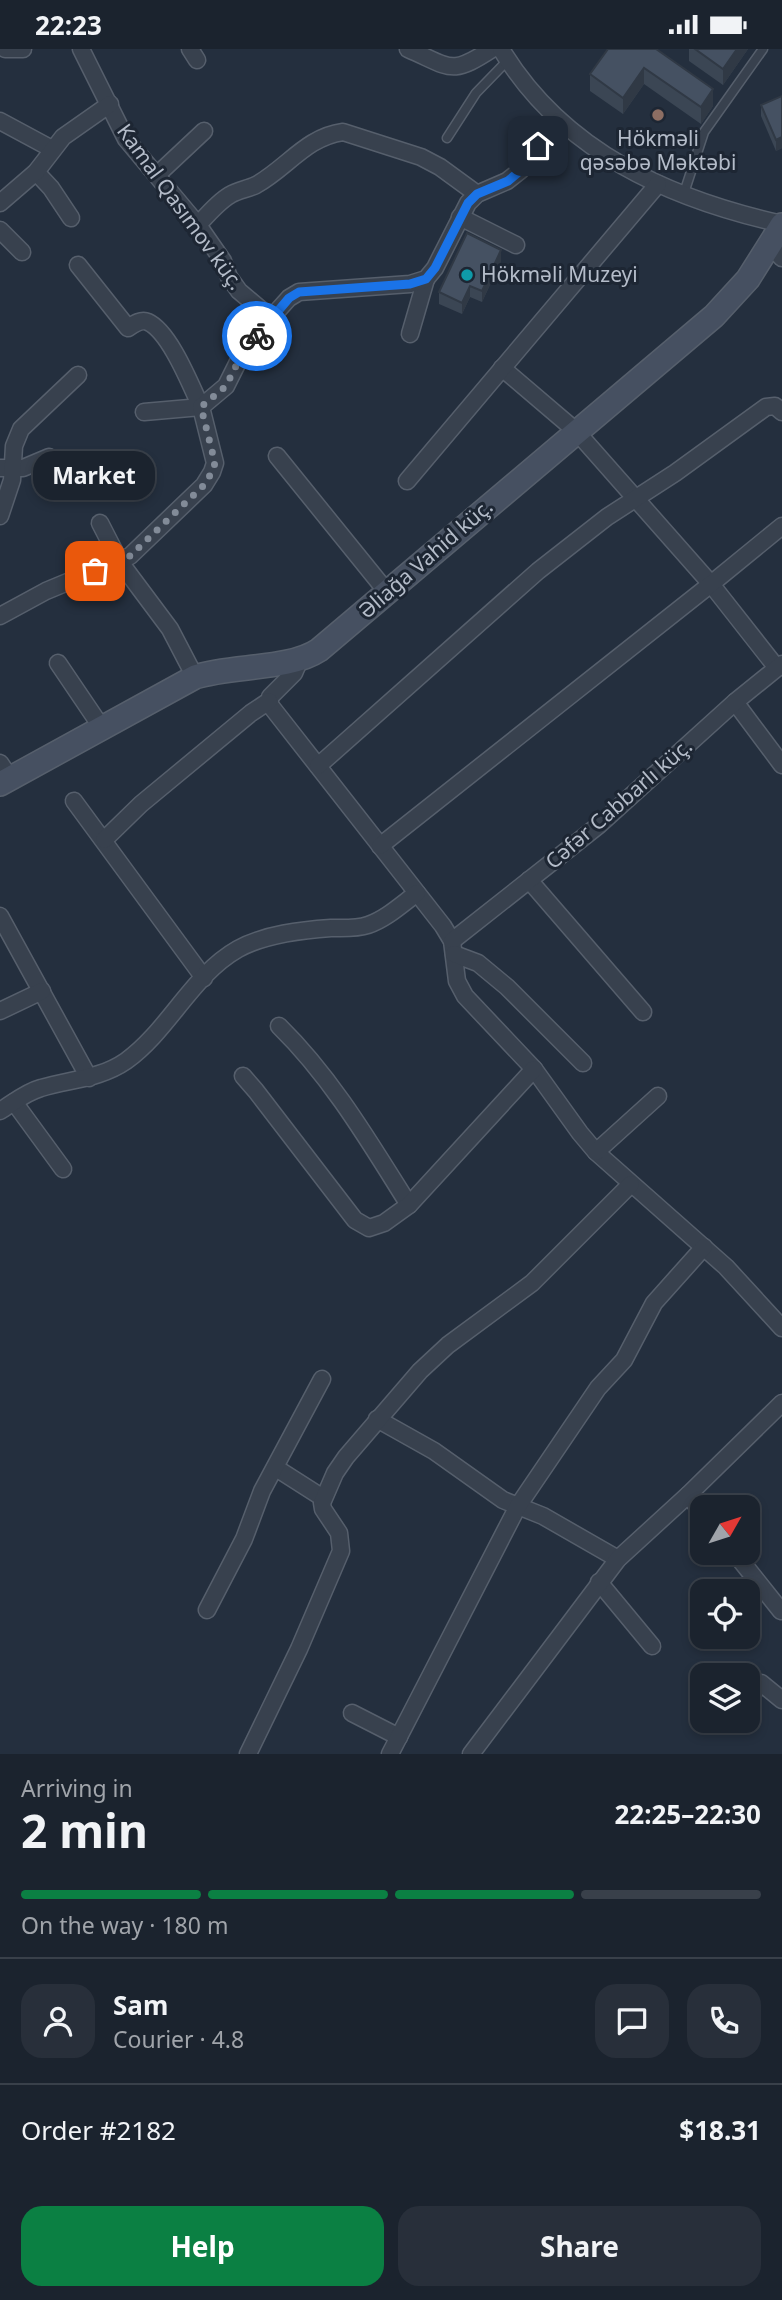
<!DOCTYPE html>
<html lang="en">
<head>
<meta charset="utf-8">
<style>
	:root { --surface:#1b232e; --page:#282f3a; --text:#f1f3f6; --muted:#a0a4aa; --line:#39404a; --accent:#0b8043 }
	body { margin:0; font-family:"Noto Sans",sans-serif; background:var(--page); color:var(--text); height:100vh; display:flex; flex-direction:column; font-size:26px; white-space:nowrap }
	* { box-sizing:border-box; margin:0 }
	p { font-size:23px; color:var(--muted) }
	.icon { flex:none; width:38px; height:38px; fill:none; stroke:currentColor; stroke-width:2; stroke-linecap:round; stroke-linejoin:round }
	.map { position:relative; height:1705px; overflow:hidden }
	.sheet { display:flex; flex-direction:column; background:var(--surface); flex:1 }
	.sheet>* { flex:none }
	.needle { width:46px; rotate:51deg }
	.controls { position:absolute; left:690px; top:1446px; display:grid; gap:14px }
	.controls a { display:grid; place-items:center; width:70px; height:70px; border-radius:14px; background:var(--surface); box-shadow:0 4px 10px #0003,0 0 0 2px var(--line); font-size:35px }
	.pin { position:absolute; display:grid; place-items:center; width:60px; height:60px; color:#fff; margin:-30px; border-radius:14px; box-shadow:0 4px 10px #0006 }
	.courier { position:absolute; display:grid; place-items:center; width:70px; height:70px; margin:-35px; border:5px solid #1a73e8; border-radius:50%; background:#fff; color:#222; box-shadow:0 2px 9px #0007 }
	.bubble { position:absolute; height:49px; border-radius:21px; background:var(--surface); box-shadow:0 4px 10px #0003,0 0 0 2px var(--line); font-size:23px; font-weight:700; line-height:49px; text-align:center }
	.head em { font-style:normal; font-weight:700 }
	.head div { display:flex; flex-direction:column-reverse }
	.head { display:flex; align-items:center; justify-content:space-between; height:119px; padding:0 21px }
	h1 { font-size:46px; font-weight:700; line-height:52px }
	.bar { display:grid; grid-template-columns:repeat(4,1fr); gap:10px 7px; align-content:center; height:84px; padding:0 21px }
	.bar i { height:9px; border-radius:5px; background:var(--line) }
	.bar .on { background:var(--accent) }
	.bar p { grid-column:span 4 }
	.line { display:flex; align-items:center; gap:18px; padding:0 21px; border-top:2px solid var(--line) }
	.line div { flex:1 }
	.round { display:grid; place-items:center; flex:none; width:74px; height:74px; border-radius:21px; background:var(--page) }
	.primary-button { display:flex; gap:14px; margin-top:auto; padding:14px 21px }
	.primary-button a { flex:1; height:80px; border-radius:21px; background:var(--accent); color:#fff; font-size:28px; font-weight:700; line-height:80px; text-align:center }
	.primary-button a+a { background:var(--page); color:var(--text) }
	.status { display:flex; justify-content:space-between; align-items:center; height:49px; padding:0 35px; background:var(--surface); direction:ltr }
	.status svg { height:19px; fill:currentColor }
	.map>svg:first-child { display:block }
</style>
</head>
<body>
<div class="status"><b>22:23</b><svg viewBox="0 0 49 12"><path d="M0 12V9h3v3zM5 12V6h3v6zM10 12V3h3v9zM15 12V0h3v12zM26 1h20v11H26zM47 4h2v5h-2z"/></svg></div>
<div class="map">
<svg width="782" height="1705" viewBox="0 0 782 1705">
	<rect width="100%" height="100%" fill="#242f3e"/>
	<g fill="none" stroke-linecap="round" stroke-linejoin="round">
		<g stroke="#565f6c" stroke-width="11">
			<g id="lane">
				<polyline points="447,89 476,44 508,11"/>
				<polyline points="683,147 704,83 763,0"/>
			</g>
		</g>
		<g stroke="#565f6c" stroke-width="19">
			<g id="street">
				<polyline points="5,0 23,0"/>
				<polyline points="81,0 126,90 198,176 223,212 229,228 239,242 271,269"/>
				<polyline points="190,0 197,11"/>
				<path d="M408,0C452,19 450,27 492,0"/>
				<path d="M501,0C563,103 670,150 782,175"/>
				<polyline points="0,72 52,100"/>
				<polyline points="36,123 51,139 71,169"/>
				<polyline points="157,126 204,82"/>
				<polyline points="0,154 36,123 63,88 110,55"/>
				<polyline points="460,168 516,196"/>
				<path d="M198,176C208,165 218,153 230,146C238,141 248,140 256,136C287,119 306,88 343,83L421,108L440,118L477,145"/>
				<polyline points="0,181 22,203"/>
				<polyline points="770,196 782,209"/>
				<path d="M78,216L128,279C134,275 141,270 148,273C170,283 191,337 201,358L144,363"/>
				<polyline points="410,285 426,230"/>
				<polyline points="502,319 576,382 711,535 777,619"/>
				<polyline points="277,407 387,543"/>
				<polyline points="0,419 23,419 49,408"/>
				<polyline points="407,432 658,135"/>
				<polyline points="0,467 12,431 14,397 21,380 78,326"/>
				<polyline points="100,474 120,513 170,580 195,628"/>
				<polyline points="0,567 46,542 130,507 204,436 212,423 215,414 201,358 226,337 241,307 271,269 289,249 299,243 410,235 426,230 435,219 468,154 477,145 507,132 521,121 538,97 559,72"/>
				<polyline points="300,610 294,624 270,648 270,656 443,877 452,892 457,932 465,947 534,1020 580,1084 596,1103 726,1218 782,1279"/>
				<polyline points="58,614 102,679"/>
				<polyline points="735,653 782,716"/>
				<polyline points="0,714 10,729"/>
				<polyline points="318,717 538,522 607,468 675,424 766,358 775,357 782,363"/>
				<polyline points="74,752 204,929"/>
				<polyline points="104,791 141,755 251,664 269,652"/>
				<polyline points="380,797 711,535 782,477"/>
				<polyline points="529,831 643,963"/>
				<polyline points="0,867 89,1029"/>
				<polyline points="452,892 599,776 735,653 782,615"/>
				<polyline points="454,905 478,914 507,938 583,1014"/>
				<polyline points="0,962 42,942"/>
				<path d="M279,977C332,1029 370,1094 409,1156"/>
				<polyline points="243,1027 256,1042 355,1171 369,1179 384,1174 409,1156 534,1020"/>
				<polyline points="14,1053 63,1120"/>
				<path d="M0,1062C13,1054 26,1043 41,1039C71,1030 100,1030 126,1012C169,981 192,926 238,900C265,885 302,881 331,879C344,879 356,880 368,876C386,870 402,855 417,844"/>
				<polyline points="596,1103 658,1047"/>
				<polyline points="377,1370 434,1402 503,1451 543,1467 618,1510"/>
				<polyline points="276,1419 323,1449"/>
				<polyline points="688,1446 702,1463"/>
				<polyline points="734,1503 781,1562"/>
				<polyline points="599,1533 652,1597"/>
				<polyline points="207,1561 244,1490 262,1442 322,1330"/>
				<polyline points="761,1634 782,1651"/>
				<polyline points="352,1664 399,1688"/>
				<polyline points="248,1705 299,1600 341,1502 339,1484 323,1460 322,1454 335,1424 346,1408 420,1322 448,1296 532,1234 631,1135"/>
				<polyline points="390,1705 518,1457 598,1339 624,1311 654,1254 704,1198"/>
				<polyline points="471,1705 618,1510 688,1446 782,1354"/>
			</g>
		</g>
		<g stroke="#565f6c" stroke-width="26">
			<path id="secondary" d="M0,735L195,628C232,616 289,621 319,601L714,267L748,230L782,176"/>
		</g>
		<use href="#lane" stroke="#38414e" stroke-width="8"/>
		<use href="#street" stroke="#38414e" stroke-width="16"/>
		<use href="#secondary" stroke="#465061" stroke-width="23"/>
	</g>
	<g fill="#3b4654">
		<polygon points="656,0 713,57 701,75 644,35 623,65 590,42 590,25"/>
		<polygon points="689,0 748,0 723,36 689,12"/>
		<polygon points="782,47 782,99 776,102 761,67 761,56"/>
		<polygon points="501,212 482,253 470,248 462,265 439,255 439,243"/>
	</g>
	<g fill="#303945">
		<polygon points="737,0 748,0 723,36 723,20"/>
		<polygon points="644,19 644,35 623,65 623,49"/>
		<polygon points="713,40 713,57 701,75 701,58"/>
		<polygon points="782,88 782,99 776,102 776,91"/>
		<polygon points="501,201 501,212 482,253 482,242"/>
		<polygon points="470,237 470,248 462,265 462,254"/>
	</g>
	<g fill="#455162" stroke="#303945" stroke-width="2">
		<polygon points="608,0 656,0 713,40 701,58 644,19 623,49 590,25"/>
		<polygon points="695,0 737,0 723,20"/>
		<polygon points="782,47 782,88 776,91 761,56"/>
		<polygon points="467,184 501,201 482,242 470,237 462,254 439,243"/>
	</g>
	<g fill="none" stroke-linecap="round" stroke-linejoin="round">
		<polyline stroke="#828b98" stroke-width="7" stroke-dasharray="0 12.6" points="95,522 130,507 204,436 212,423 215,414 201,358 226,337 241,307 257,287"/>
		<polyline stroke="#1a73e8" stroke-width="9" points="257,287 289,249 299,243 410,235 426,230 435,219 468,154 477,145 508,132 521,121 538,97"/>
	</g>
	<circle fill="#8d6e63" stroke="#1d2633" stroke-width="2.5" cx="658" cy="66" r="7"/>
	<circle fill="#0f9aa8" stroke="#1d2633" stroke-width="2.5" cx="467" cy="226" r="7"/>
	<g text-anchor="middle" stroke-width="6" stroke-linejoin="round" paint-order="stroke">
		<g font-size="21" fill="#b4bcc9" stroke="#1d2633">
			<text x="658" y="97">Hökməli<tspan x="658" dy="24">qəsəbə Məktəbi</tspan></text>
			<text x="481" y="233" text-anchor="start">Hökməli Muzeyi</text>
		</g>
		<g font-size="21" fill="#b4bcc9" stroke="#1d2633">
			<text transform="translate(180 158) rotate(54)" y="7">Kamal Qasımov küç.</text>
			<text transform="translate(426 510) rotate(-41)" y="7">Əliağa Vahid küç.</text>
			<text transform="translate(619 755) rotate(-41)" y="7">Cəfər Cabbarlı küç.</text>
		</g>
	</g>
</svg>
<div class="controls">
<a><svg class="needle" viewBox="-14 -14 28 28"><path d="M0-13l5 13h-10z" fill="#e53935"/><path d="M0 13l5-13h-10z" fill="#a0a4aa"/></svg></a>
<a><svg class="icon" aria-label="locate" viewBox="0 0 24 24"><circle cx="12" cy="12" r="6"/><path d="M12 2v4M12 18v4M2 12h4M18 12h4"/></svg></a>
<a><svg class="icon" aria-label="layers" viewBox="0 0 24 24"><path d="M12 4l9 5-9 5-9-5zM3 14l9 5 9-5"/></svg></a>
</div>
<div class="pin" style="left:95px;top:522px;background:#ea580c"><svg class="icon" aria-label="bag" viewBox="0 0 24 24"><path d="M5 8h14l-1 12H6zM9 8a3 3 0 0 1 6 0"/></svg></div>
<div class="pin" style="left:538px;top:97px;background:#1f2937"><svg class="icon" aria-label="home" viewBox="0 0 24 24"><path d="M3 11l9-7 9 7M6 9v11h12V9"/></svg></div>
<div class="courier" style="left:257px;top:287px"><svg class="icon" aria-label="bike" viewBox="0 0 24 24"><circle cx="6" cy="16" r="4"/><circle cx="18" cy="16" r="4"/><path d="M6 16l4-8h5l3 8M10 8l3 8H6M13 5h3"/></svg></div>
<div class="bubble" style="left:33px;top:402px;width:122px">Market</div>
</div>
<section class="sheet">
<div class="head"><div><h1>2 min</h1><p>Arriving in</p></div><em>22:25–22:30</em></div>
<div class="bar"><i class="on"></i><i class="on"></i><i class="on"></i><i></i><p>On the way · 180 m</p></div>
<div class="line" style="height:126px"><a class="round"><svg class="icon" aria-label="person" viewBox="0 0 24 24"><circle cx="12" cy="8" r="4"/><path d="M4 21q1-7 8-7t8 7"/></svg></a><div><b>Sam</b><p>Courier · 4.8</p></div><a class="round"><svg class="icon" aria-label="chat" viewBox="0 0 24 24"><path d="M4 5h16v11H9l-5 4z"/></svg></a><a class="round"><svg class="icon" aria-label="phone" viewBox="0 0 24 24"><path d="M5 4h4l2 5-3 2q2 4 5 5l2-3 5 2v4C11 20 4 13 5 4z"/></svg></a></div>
<div class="line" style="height:91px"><div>Order #2182</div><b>$18.31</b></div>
<div class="primary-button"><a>Help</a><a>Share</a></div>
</section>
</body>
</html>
